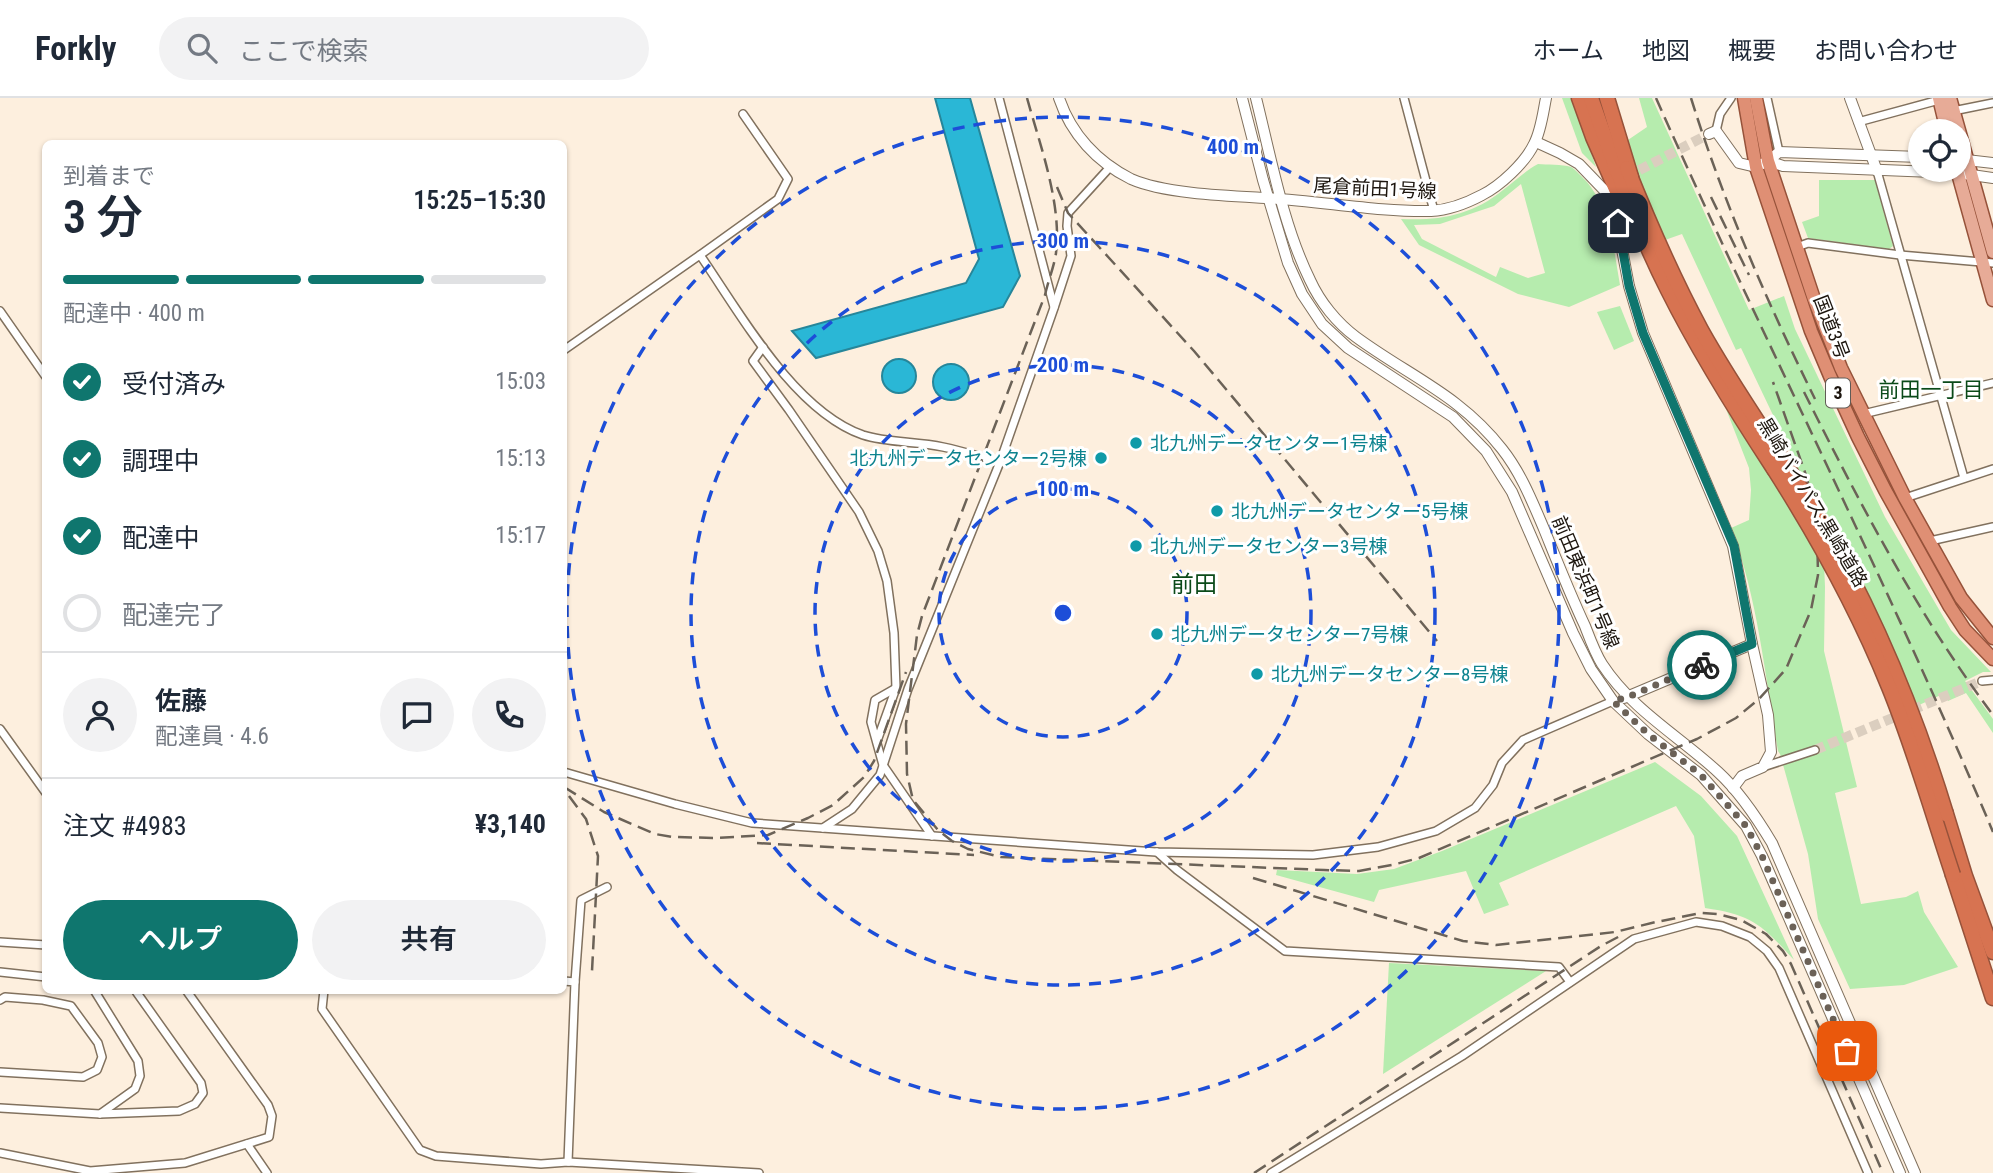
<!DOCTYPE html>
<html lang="ja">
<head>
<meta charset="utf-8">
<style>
	:root { --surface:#fff; --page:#f2f2f3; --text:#1f2937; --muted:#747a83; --line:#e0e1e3; --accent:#0f766e }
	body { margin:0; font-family:"Roboto Condensed","Noto Sans JP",sans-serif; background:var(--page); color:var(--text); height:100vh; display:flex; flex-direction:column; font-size:26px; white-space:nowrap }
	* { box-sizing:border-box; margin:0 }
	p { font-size:23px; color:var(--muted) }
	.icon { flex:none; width:38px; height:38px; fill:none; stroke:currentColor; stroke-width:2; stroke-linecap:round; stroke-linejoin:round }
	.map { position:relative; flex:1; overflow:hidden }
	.side { position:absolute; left:42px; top:42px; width:525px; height:854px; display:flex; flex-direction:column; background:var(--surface); border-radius:10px; box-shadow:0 2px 5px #0004 }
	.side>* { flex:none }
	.buttons { position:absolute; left:1908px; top:21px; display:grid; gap:14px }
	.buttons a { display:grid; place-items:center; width:63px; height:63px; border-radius:50%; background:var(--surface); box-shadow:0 2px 5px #0004; font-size:35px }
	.pin { position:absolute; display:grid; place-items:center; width:60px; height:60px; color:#fff; margin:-30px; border-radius:14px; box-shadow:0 4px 10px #0006 }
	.courier { position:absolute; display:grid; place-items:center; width:70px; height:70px; margin:-35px; border:5px solid #0f766e; border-radius:50%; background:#fff; color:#222; box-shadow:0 2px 9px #0007 }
	.overview em { font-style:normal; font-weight:600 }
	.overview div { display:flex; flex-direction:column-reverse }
	.overview { display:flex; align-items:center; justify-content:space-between; height:119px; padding:0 21px }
	h1 { font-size:46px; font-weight:600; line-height:52px }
	.bar { display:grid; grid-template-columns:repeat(4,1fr); gap:10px 7px; align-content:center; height:84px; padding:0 21px }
	.bar i { height:9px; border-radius:5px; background:var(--line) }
	.bar .active { background:var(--accent) }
	.bar p { grid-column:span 4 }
	.line { display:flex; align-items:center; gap:18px; padding:0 21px; border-top:2px solid var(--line) }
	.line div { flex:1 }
	.round { display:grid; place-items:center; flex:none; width:74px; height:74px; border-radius:37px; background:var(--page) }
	ol { padding:0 21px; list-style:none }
	li { display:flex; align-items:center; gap:21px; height:77px }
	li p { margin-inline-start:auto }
	li .icon { padding:7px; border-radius:50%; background:var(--accent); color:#fff; stroke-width:4 }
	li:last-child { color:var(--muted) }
	li i { width:38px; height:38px; border:4px solid var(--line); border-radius:50% }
	.action { display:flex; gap:14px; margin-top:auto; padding:14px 21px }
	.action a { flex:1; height:80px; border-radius:42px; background:var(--accent); color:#fff; font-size:28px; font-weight:600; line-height:80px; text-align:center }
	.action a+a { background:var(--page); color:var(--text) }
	header { display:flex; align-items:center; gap:42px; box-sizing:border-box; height:98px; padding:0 35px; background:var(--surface); border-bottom:2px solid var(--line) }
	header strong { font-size:33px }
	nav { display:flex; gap:38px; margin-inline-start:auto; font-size:24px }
	.search { width:490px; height:63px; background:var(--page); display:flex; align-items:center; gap:18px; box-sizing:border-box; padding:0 24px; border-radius:38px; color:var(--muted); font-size:26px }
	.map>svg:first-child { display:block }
</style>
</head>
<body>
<header>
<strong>Forkly</strong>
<div class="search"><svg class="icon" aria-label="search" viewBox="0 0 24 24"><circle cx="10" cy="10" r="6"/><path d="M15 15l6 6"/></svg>ここで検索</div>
<nav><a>ホーム</a><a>地図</a><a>概要</a><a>お問い合わせ</a></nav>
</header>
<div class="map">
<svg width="1993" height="1075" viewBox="0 0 1993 1075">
	<rect width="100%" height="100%" fill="#fdefde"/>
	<g fill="#b6ecae" fill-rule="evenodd">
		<polygon points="1562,0 1572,0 1596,69 1582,55"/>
		<path d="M1639,0H1652L1749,212L1784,198L1795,231L1885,419L1951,532L1991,574H1983L1965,583L1993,621V635L1966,595L1948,603L1945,595L1917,608L1887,537L1846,454L1824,465L1825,489L1824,553L1857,689L1835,695L1861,806L1906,799L1918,793L1924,814L1958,869L1904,887L1850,891L1818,821L1808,756L1780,656L1778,653C1765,578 1758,500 1731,430L1749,422L1751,392L1749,370L1726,311L1808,438L1799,376L1793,359L1741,250L1736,252L1682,136L1665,142L1633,68L1625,44L1647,29Z"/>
		<path d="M1538,66C1547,67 1562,66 1571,69C1576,72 1583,80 1587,84C1612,115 1613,149 1620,187L1569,209L1518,196L1419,147L1401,121C1439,123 1473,117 1503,92C1515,83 1525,73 1538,66ZM1521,86L1545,175L1528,180L1500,169L1496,179L1422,141L1414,127L1440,126L1494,108Z"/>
		<polygon points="1819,82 1875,82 1893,148 1889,151 1808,140 1802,124 1819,118"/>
		<polygon points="1620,208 1634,243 1614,252 1597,214"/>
		<path d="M1655,664L1701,698L1737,738L1794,862C1762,827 1753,817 1705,810L1694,738L1676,708L1499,785L1509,807L1484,816L1466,773L1379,792L1374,804L1276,777L1277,772L1357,776L1394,771L1442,753Z"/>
		<polygon points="1389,865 1546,873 1383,976"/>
	</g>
	<g fill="#2ab7d6" stroke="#26869a" stroke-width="2">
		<polygon points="935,0 970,0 1020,178 1003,209 816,260 792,233 966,185 979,161"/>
		<circle cx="899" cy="278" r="17"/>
		<circle cx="951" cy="284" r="18"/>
	</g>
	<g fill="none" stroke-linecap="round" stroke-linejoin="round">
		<g stroke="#dbcebf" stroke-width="10" stroke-dasharray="10 5" stroke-linecap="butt">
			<polyline points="1626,79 1709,36"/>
			<polyline points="1815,652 1982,583"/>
		</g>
		<g stroke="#81715e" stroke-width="10">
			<g id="minor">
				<polyline points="999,0 1054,209"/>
				<polyline points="1404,0 1434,113"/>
				<polyline points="1767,0 1779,54"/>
				<polyline points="1953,13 1993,5"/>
				<polyline points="1858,24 1939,2"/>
				<polyline points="1716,33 1720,16 1731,0"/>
				<polyline points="1877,73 1964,380"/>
				<polyline points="1797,149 1808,145 1900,157 1993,165"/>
				<polyline points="700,157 778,101 788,81 743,16"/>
				<polyline points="0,213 46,279"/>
				<polyline points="763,249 753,263 789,312 859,414 878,453 887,483 894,535 896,590 877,643"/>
				<path d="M564,252L700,157C740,215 794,313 863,337C888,345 917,343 943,349C962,353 981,359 1000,364"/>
				<polyline points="1863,316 1993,285"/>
				<polyline points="1905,400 1993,371"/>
				<polyline points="1930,443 1993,429"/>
				<polyline points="1982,583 1993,582"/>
				<polyline points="896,590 875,602 871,624 883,667 932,738"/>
				<polyline points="0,631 46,695"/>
				<polyline points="1763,669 1815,652"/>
				<polyline points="564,674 675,706 752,725 1156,754 1313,757 1378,749 1436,733 1475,710 1493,687 1502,665 1523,642 1613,603"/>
				<polyline points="823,730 852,711 880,677 908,591 1000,364 1054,210 1071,158 1067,128 1068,115 1111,68"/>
				<polyline points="1157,754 1177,772 1285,853 1559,869 1570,884"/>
				<polyline points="0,844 46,847"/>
				<polyline points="0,874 46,879"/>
				<polyline points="564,883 575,884 568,1064"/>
				<polyline points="575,884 581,802 607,789"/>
				<polyline points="94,892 138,963 140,978 135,991 100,1016"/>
				<polyline points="324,892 322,911 420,1052 436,1058 541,1066 568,1064 759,1075"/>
				<polyline points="0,902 5,899 43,902 71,908 98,945 102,959 97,972 83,979 0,974"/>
				<polyline points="0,1010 100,1016 179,1013 195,1006 203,995 201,985 135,892"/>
				<polyline points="247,1046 267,1075"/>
				<polyline points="0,1055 90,1073 185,1065 269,1039 272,1018 268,1007 186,892"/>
				<polyline points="1271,1075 1462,958 1634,841 1696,824 1722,828 1750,839 1767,853 1779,870 1868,1075"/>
			</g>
		</g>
		<g stroke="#81715e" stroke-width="12">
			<g id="tertiary">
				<path d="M1059,0C1071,36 1097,64 1131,81C1165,96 1230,98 1267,100C1322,103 1377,114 1431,113C1449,112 1467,105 1482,97C1500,88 1525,65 1534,46C1541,33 1543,15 1546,0"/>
				<polyline points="1242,0 1263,82 1288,165 1302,196 1322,226 1348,250 1453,319 1486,353 1512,394 1573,535 1591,571 1613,603 1648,636 1701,677 1746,728 1762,758 1900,1075"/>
				<path d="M1256,0C1271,60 1283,127 1310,182C1320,204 1337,225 1356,239C1409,278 1460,297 1502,351C1521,375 1532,403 1544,431C1557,463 1570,496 1585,528C1590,541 1595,555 1602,566C1632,612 1679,638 1718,674C1740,694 1757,720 1772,745L1915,1075"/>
				<polyline points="1850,0 1877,73"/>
				<polyline points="1709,36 1716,33 1739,65 1756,69 1768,63"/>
				<polyline points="1536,44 1560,55 1579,66 1604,92 1617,125 1629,188 1643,235 1733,448 1752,546 1768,617 1771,654 1763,669 1742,678 1733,690"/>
				<polyline points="1920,59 1779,54 1768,63 1783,68 1958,75 1993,80"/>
				<polyline points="1958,61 1993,65"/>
				<polyline points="1624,600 1752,546"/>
			</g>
		</g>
		<g stroke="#96523a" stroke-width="15">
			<g id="primary">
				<polyline points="1939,0 1947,33"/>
				<polyline points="1950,0 1993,154"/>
				<polyline points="1957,72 1993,202"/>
			</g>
		</g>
		<g stroke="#96523a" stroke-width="15">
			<g id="trunk">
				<polyline points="1744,0 1756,69 1811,233 1830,278 1858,339 1885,392 1950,509 1965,532 1993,561"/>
				<polyline points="1756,0 1768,63 1814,201 1841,270 1905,400 1961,500 1993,540"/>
			</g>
		</g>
		<g stroke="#96523a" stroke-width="17">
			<g id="motorway">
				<polyline points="1579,0 1593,39 1619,98"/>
				<path d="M1591,0C1614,65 1637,131 1668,192C1699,254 1736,313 1774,371"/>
				<polyline points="1607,0 1631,79"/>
				<path d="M1627,70C1649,125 1673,180 1701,232C1726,277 1756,321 1784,364"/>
				<polyline points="1946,716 1965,778 1993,854"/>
				<polyline points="1953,777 1993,900"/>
			</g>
		</g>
		<use href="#minor" stroke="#fff" stroke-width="7"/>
		<use href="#tertiary" stroke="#fff" stroke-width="10"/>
		<use href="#primary" stroke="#e7ab97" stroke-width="12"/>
		<use href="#trunk" stroke="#df8f74" stroke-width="12"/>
		<use href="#motorway" stroke="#d77351" stroke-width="14"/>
		<g stroke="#6b6257" stroke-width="2.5" stroke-dasharray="14 7" stroke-linecap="butt">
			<path d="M1027,0C1040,47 1062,106 1056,155C1054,169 1048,183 1045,197L922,518L917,537L906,626L907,676L913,702L938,732L952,743L968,751L1001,759L1324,772L1359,773L1392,767L1419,760L1697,641L1736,620L1759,601L1786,571L1811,512L1818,477L1817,428L1807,380L1773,284"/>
			<path d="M1656,0C1765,246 1889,486 1993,734"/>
			<path d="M1691,0C1723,103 1767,204 1815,301"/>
			<polyline points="1057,89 1068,115 1194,253 1437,543"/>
			<polyline points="1711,99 1749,177"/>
			<path d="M1804,294C1860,406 1918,517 1993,617"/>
			<polyline points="564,689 604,714 655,736 673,739 715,740 768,737 808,720 833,707 864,679 874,663 906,574"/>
			<polyline points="569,698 586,721 598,758 592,873"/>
			<polyline points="757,745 974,757"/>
			<polyline points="1253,780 1463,843 1496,847 1615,834 1656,824 1701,815 1718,816 1741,822 1766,836 1783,853 1791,866 1883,1075"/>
			<polyline points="1254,1075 1601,848 1620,838"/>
		</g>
		<g stroke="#96523a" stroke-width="17" stroke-linecap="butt">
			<g id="motorway-bridge">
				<path d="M1784,364C1856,473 1908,591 1946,716"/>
				<path d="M1774,371C1818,440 1858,512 1889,589C1914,650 1932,714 1953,777"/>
			</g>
		</g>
		<use href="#motorway-bridge" stroke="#d77351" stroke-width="14"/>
	</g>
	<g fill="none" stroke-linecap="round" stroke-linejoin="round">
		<polyline stroke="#6b6157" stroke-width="7" stroke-dasharray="0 12.6" points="1702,567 1628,599 1613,603 1648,636 1701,677 1746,728 1762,758 1847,953"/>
		<polyline stroke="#0f766e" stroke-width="9" points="1618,125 1629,188 1643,235 1734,448 1752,546 1702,567"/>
	</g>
	<g fill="none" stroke="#1d4ed8" stroke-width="3.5" stroke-dasharray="12 9">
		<circle cx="1063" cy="515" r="124"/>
		<circle cx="1063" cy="515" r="248"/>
		<circle cx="1063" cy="515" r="372"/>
		<circle cx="1063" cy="515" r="496"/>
	</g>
	<g fill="#0f9aa8" stroke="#fff" stroke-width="2.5">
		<circle cx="1136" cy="345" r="7"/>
		<circle cx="1101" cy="360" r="7"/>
		<circle cx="1217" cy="413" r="7"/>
		<circle cx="1136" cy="448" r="7"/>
		<circle cx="1157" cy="536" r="7"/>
		<circle cx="1257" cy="576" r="7"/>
	</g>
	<g text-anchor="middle" stroke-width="6" stroke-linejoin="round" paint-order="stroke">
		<rect fill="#fff" stroke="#605b56" stroke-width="2" x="1826" y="280.5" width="24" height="29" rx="5"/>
		<g font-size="18" font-weight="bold" fill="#1c150e">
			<text x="1838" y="301">3</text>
		</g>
		<g font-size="19" fill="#1c150e" stroke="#fff">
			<text transform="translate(1375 90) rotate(3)" y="7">尾倉前田1号線</text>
			<text transform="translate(1832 229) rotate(69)" y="7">国道3号</text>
			<text transform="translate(1813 404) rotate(59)" y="7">黒崎バイパス;黒崎道路</text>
			<text transform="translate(1586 484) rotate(67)" y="7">前田東浜町1号線</text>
		</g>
		<g font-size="19" fill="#0d838f" stroke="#fff" text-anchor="start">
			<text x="1150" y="352">北九州データセンター1号棟</text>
			<text x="1087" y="367" text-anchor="end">北九州データセンター2号棟</text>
			<text x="1231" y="420">北九州データセンター5号棟</text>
			<text x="1150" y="455">北九州データセンター3号棟</text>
			<text x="1171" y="543">北九州データセンター7号棟</text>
			<text x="1271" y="583">北九州データセンター8号棟</text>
		</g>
		<g font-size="21" fill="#0a4a19" stroke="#fff">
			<text x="1931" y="299">前田一丁目</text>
		</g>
		<g font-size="23" fill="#0a4a19" stroke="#fff">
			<text x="1194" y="494">前田</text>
		</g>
	</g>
	<circle cx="1063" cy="515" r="10" fill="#1d4ed8" stroke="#fff" stroke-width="3.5"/>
	<g font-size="21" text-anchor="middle" font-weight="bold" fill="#1d4ed8" stroke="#fff" stroke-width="6" stroke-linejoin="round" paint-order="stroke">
		<text x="1233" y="56">400 m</text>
		<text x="1063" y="150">300 m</text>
		<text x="1063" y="274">200 m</text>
		<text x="1063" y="398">100 m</text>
	</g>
</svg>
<div class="buttons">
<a><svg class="icon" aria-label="locate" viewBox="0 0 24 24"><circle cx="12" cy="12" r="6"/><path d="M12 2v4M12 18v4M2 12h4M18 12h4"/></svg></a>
</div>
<div class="pin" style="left:1847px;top:953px;background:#ea580c"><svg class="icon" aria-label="bag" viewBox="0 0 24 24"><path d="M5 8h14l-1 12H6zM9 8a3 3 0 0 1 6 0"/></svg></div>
<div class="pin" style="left:1618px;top:125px;background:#1f2937"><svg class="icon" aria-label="home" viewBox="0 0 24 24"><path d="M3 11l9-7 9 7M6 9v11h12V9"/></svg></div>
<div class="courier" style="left:1702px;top:567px"><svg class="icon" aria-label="bike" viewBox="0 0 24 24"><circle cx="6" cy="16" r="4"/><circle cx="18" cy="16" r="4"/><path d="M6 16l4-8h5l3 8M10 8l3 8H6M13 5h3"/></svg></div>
<section class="side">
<div class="overview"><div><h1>3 分</h1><p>到着まで</p></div><em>15:25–15:30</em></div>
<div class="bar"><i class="active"></i><i class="active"></i><i class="active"></i><i></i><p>配達中 · 400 m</p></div>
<ol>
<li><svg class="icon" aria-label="check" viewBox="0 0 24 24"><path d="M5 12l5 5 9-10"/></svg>受付済み<p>15:03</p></li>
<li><svg class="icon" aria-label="check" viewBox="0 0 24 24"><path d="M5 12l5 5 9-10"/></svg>調理中<p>15:13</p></li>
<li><svg class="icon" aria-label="check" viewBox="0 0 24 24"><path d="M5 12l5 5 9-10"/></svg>配達中<p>15:17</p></li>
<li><i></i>配達完了</li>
</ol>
<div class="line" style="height:126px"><a class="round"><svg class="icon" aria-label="person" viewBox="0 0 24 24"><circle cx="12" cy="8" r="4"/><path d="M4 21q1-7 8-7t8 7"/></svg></a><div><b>佐藤</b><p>配達員 · 4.6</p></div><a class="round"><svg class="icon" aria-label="chat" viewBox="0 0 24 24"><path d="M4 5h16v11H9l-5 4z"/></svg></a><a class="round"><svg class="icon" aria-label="phone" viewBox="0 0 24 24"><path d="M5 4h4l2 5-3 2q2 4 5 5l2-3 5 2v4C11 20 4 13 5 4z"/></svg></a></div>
<div class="line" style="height:91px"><div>注文 #4983</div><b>¥3,140</b></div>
<div class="action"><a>ヘルプ</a><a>共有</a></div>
</section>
</div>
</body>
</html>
